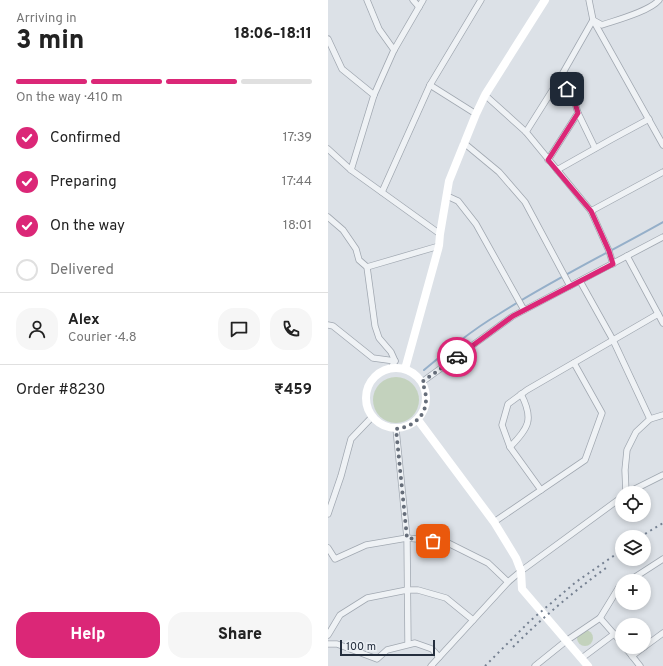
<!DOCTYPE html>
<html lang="en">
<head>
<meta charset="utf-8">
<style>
	:root { --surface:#fff; --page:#f6f6f6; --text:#222; --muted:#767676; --line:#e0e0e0; --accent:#db2777 }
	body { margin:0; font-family:Overpass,sans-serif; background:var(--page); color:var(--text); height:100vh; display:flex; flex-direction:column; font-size:15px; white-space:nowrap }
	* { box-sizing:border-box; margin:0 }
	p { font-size:13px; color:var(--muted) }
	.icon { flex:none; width:22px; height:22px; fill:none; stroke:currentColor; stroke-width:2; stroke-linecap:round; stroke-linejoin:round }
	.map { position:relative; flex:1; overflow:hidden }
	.side { display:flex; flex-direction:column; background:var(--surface); width:328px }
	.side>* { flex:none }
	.buttons { position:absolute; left:287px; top:486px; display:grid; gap:8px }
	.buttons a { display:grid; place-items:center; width:36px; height:36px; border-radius:50%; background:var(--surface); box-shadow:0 2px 6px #0003; font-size:20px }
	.scale { position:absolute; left:12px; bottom:10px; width:95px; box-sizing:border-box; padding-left:4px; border:2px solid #252f3e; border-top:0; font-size:11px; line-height:14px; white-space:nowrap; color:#252f3e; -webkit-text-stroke:3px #ecf0f5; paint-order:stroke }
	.pin { position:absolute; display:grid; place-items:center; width:34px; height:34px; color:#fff; margin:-17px; border-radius:8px; box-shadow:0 2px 6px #0006 }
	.courier { position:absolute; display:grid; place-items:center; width:40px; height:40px; margin:-20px; border:3px solid #db2777; border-radius:50%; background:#fff; color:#222; box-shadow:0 1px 5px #0007 }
	.summary em { font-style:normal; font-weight:800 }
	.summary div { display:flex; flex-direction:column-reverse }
	.summary { display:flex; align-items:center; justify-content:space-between; height:68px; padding:0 16px }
	h1 { font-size:26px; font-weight:800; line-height:30px }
	.bar { display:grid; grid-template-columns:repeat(4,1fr); gap:6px 4px; align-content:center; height:48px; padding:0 16px }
	.bar i { height:5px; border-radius:3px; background:var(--line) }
	.bar .on { background:var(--accent) }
	.bar p { grid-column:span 4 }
	.line { display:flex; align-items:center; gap:10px; padding:0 16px; border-top:1px solid var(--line) }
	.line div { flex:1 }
	.round { display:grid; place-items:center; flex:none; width:42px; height:42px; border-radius:16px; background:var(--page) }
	ol { padding:0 16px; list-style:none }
	li { display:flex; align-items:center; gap:12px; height:44px }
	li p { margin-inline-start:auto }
	li .icon { padding:4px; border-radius:50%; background:var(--accent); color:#fff; stroke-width:4 }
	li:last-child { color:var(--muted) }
	li i { width:22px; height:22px; border:2px solid var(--line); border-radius:50% }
	.button { display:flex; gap:8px; margin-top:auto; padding:8px 16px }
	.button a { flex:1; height:46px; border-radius:16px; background:var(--accent); color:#fff; font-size:16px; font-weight:800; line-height:46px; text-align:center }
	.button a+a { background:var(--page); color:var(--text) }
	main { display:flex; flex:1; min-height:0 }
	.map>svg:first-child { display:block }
</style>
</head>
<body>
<main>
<section class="side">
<div class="summary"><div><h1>3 min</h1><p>Arriving in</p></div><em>18:06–18:11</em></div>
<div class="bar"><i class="on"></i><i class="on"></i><i class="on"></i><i></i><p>On the way · 410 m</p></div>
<ol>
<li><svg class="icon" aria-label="check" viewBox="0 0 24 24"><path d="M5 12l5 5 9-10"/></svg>Confirmed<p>17:39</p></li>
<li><svg class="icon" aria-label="check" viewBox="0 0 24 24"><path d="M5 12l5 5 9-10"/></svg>Preparing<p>17:44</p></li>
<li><svg class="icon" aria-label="check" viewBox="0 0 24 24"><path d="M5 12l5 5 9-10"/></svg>On the way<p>18:01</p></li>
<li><i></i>Delivered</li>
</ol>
<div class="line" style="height:72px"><a class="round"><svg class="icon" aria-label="person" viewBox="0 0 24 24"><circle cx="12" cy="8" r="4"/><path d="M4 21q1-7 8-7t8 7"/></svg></a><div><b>Alex</b><p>Courier · 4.8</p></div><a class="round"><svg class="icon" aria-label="chat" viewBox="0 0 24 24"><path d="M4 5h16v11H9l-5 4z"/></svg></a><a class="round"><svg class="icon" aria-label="phone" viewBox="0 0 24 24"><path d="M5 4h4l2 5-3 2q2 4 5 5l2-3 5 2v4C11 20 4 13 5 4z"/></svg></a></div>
<div class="line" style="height:52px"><div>Order #8230</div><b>₹459</b></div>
<div class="button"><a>Help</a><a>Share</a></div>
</section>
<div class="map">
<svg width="335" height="666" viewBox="0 0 335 666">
	<rect width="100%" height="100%" fill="#dce1e7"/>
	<g fill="#c3d2bd">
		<circle cx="68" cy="400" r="23"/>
		<circle cx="257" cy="638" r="8"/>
	</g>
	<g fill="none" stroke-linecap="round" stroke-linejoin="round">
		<path stroke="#95afc9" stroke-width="2" d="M96,370C120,350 144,330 171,314C224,280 280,253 335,222"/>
		<g stroke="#a1a8b1" stroke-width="7">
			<g id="street">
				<polyline points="39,0 51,29 66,50"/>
				<polyline points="85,0 91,7"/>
				<polyline points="261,0 265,20 335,145"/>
				<polyline points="0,39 14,69 46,95"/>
				<polyline points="102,85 148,114"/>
				<polyline points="157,95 198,132 263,211 281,251 285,264"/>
				<polyline points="250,113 267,148"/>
				<path d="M198,132L232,78L265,20L274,25C289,20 322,11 331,0"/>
				<polyline points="136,143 171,172 197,202 242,286"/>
				<polyline points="0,149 23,170 46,95 66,50 95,0"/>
				<polyline points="220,160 250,113 246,100 232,78"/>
				<polyline points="23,170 112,234"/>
				<polyline points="229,170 284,139 321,119"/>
				<polyline points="54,192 102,85 153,0"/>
				<polyline points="119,196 130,201 148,224 196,310"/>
				<polyline points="263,211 335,172"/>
				<polyline points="0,217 15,230 28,249 31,260 39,267 47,326 51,338 63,352 67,361"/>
				<polyline points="299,256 335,323"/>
				<polyline points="39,267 111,246"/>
				<polyline points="252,281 285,340 322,419"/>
				<polyline points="0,325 5,326 45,358 67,361 63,368"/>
				<polyline points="94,382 185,316 335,237"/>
				<polyline points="68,429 79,538 80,644"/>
				<path d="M182,447C201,428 206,419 193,394"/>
				<polyline points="213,490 182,447 174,425 180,404 199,390 330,314"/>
				<polyline points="298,493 297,470 299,450 308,432 322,419 335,415"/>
				<polyline points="299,493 335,475"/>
				<polyline points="0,514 13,476 23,439 44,417"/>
				<polyline points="166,522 257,460 274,413 246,363"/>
				<polyline points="0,548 7,559 38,545 79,538 118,542 160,563 180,582"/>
				<polyline points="301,581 335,559"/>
				<polyline points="272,618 294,643"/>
				<polyline points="0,635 12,615 39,598 79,590 90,590 118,598 145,620"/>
				<polyline points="0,644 9,644 49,659 59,650 87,643 104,649 111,657"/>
				<polyline points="297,647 312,666"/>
				<polyline points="316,647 335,633"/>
				<polyline points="304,656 316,647"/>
				<polyline points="254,658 286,634"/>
				<polyline points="103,666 180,582 193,571 294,497"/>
				<polyline points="207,666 238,641 272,618 291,587 294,585"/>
			</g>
		</g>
		<use href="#street" stroke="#eff2f5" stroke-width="5.5"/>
		<g stroke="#fff" stroke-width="8">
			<circle cx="68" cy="398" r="30"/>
			<polyline points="77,369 111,246 112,234 121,181 148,114 157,95 217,0"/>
			<polyline points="90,420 166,522 188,558 193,571 194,589 260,666"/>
		</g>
		<g stroke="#758091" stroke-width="2" stroke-dasharray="2 4" stroke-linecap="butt">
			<polyline points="312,537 335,523"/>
			<path d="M185,647C214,618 245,592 278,568"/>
			<polyline points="157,666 202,621 248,582 294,550"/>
		</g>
	</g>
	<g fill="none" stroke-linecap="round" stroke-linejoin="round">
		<path stroke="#656d79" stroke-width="4" stroke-dasharray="0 7.2" d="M105,541L79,538L68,429C95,425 104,405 94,382L129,357"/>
		<polyline stroke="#db2777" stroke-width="5" points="129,357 185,316 285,264 281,251 263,211 220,160 250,113 246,100 239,89"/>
	</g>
</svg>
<div class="buttons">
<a><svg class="icon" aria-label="locate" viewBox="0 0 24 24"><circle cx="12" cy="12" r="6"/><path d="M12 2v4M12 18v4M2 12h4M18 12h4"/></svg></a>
<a><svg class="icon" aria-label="layers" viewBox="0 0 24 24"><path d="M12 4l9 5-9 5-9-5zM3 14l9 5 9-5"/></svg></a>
<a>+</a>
<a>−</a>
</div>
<div class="scale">100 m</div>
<div class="pin" style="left:105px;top:541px;background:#ea580c"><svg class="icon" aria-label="bag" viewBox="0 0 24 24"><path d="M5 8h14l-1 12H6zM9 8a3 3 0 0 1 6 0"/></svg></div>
<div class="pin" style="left:239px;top:89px;background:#1f2937"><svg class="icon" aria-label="home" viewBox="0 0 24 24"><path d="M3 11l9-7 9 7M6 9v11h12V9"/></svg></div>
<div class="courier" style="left:129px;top:357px"><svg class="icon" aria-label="car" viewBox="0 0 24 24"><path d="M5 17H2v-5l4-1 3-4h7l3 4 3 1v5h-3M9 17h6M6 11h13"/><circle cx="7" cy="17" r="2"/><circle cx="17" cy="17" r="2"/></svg></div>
</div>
</main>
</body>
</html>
